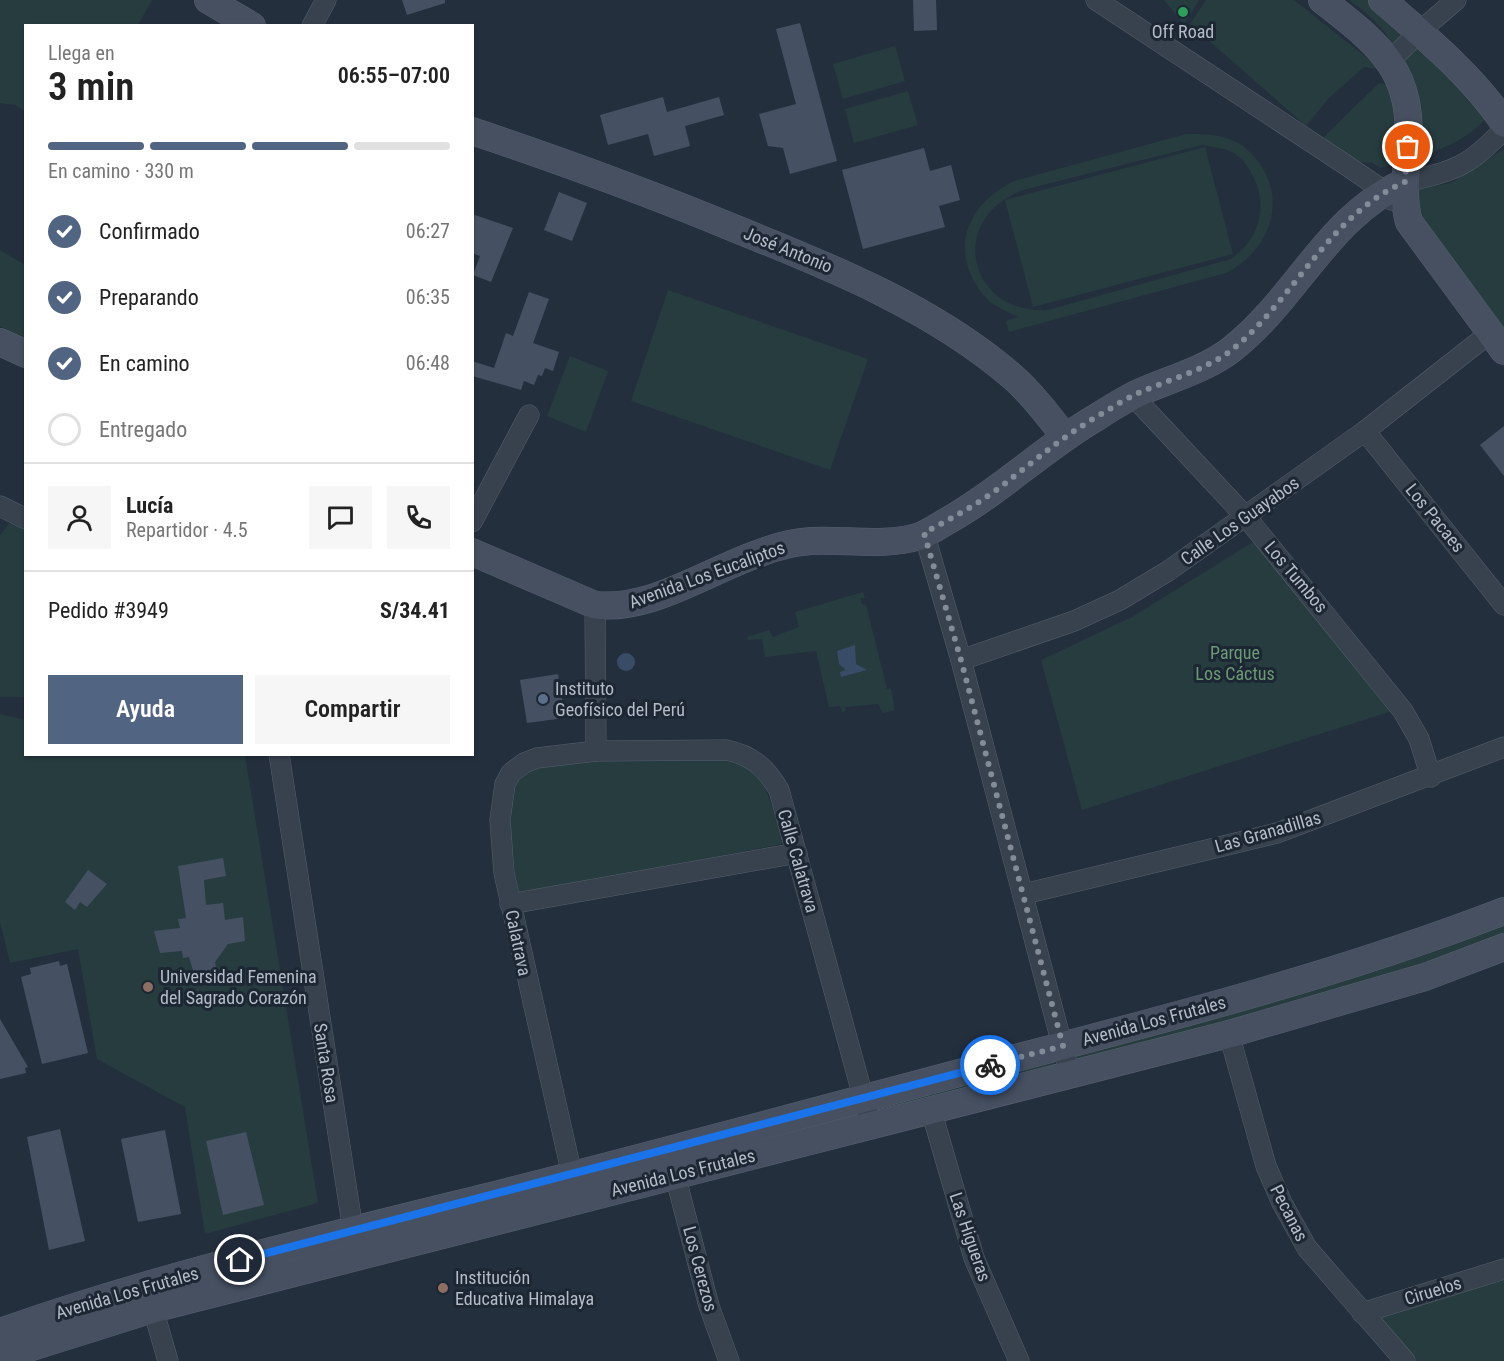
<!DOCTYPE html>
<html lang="es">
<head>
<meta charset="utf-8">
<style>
	:root { --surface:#fff; --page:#f6f6f6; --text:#222; --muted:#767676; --line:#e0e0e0; --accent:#516482 }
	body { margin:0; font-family:"Roboto Condensed",sans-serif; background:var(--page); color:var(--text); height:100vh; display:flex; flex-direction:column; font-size:22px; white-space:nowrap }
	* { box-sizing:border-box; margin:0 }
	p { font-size:20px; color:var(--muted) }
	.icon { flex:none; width:33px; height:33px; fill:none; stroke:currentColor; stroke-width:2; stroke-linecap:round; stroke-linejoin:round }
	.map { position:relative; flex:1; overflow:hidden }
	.sheet { position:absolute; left:24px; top:24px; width:450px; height:732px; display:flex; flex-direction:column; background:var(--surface); border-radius:0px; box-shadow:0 2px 4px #0004 }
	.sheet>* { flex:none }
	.pin { position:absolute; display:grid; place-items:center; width:51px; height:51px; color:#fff; margin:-26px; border:3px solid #fff; border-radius:50%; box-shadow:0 2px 6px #0007 }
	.courier { position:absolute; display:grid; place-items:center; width:60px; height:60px; margin:-30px; border:4px solid #1a73e8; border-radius:50%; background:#fff; color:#222; box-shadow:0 2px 8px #0007 }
	.head em { font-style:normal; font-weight:600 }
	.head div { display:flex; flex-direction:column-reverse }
	.head { display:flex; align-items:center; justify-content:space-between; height:102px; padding:0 24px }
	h1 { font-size:39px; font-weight:600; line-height:45px }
	.bar { display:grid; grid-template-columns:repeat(4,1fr); gap:9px 6px; align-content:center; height:72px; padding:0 24px }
	.bar i { height:8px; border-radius:4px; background:var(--line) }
	.bar .selected { background:var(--accent) }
	.bar p { grid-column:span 4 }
	.line { display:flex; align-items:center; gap:15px; padding:0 24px; border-top:2px solid var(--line) }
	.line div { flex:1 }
	.round { display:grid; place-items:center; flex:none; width:63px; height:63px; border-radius:0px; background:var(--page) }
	ol { padding:0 24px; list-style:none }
	li { display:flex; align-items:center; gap:18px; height:66px }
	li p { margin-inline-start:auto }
	li .icon { padding:6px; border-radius:50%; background:var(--accent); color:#fff; stroke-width:4 }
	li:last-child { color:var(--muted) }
	li i { width:33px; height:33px; border:3px solid var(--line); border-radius:50% }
	.cta { display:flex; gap:12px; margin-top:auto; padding:12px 24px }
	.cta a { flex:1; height:69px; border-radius:0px; background:var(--accent); color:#fff; font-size:24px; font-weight:600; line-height:69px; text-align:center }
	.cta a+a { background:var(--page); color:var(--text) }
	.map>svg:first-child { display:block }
</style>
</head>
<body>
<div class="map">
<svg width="1504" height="1361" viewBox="0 0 1504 1361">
	<rect width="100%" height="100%" fill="#242f3e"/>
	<g fill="#263c3f" fill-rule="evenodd">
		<polygon points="0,0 152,0 138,25 26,26 25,111 15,105 0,103"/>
		<polygon points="1164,0 1199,0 1184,24"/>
		<polygon points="1206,0 1294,0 1381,69 1364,67 1329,98 1306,126 1190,24"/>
		<path d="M1349,0H1370L1492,111C1473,136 1453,144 1425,155C1416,88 1407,40 1349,0Z"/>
		<polygon points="895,46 905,81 843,99 833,64"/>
		<polygon points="1379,83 1396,87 1397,163 1381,168 1372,163 1358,162 1323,145 1324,137"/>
		<polygon points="908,91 918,125 854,143 845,109"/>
		<path d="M1186,134C1205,134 1228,134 1244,147C1291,185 1277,247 1226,273L1009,332L1006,321L1018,317C1010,313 1001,309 993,304C983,297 976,286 971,275C953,234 977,199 1014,181ZM1202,145C1213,147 1224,148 1234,153C1242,158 1247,165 1252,174C1269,206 1260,238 1231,259L1048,310C968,315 946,219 1023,190Z"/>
		<polygon points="1205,147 1233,254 1033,307 1005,200"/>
		<polygon points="1504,149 1504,335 1412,210 1415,189 1451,183"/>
		<polygon points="0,250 25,265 25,339 0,326"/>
		<polygon points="668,290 868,359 830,470 631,401"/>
		<polygon points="570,356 608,371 586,432 547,416"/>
		<polygon points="12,520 25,526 25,697 0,697 0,535"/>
		<polygon points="1253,542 1398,709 1082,810 1041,660 1132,617"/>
		<polygon points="863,592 865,598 860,598 862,604 866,605 887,689 891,688 895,710 883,713 878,704 845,707 846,711 842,712 840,706 829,707 816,651 765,657 762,639 748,640 747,637 769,630 773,637 799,627 795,612"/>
		<polygon points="0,714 25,720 26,754 245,755 318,1203 205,1234 185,1107 97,1059 78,949 10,963 0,922"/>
		<path d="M742,757L761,778L787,843L520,895C509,856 507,819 515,780L546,762Z"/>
		<polygon points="1504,920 1504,937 1418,970 1084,1062 1076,1057 1078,1049"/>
		<polygon points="1049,1058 1056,1065 887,1108 890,1104"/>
		<polygon points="1504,1273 1504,1361 1411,1361 1371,1316"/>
	</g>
	<g fill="#394c67">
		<polygon points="855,645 856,664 867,670 841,677 840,672 846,670 839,664 837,651"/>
		<circle cx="626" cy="662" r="9"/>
	</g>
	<g fill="#455162">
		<polygon points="402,0 445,0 445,3 407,15"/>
		<polygon points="913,0 936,0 937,30 914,31"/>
		<polygon points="800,23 837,161 790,174 783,148 768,146 759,114 796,104 776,29"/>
		<polygon points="663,97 667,112 719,97 724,115 685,126 690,146 654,156 648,134 608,145 600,115"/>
		<polygon points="924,148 930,171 951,165 960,200 939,206 945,227 863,249 842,170"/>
		<polygon points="559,192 587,203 572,241 544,230"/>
		<polygon points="472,214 513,228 491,282 473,275 480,256 472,253"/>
		<polygon points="529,292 549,299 533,343 559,352 553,371 545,368 542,376 538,375 534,385 524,381 521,390 472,376 472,361 494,368 506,333 513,336"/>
		<polygon points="1504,426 1504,476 1480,445"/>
		<polygon points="558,674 565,718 527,723 520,680"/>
		<polygon points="223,858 226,876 204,880 206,905 223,903 225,920 243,917 245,941 228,944 215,962 218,976 196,980 189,957 183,958 182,951 160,953 154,931 180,928 178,919 186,918 178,866"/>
		<polygon points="88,870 107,884 87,907 80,902 75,910 65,902"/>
		<polygon points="59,961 60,966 67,964 88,1053 42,1064 21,977 31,974 30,968"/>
		<polygon points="0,1019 28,1067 25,1068 26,1073 0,1079"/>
		<polygon points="60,1129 85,1241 49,1250 27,1137"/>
		<polygon points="165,1130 181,1214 138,1222 121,1139"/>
		<polygon points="246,1132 264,1205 223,1215 206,1141"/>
	</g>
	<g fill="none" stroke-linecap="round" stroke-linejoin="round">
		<g stroke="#565f6c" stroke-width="21">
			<g id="street">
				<polyline points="1096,0 1346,165 1384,191 1391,200"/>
				<polyline points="312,26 326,0"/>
				<polyline points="1390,61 1419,32 1456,0"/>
				<path d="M1405,182C1454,171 1469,167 1504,129"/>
				<polyline points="1133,396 1247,518 1403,711 1419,739 1431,777"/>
				<polyline points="1365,431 1504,605"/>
				<polyline points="0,506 26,519"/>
				<polyline points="472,522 529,415"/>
				<polyline points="924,533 961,660 1070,1075"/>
				<polyline points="595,605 596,751"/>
				<polyline points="961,660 1074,621 1120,600 1168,571 1365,431 1490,333"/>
				<polyline points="279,754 353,1230"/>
				<polyline points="1024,894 1277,833 1504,747"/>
				<polyline points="510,904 797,853"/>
				<polyline points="1229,1034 1266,1166 1282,1203 1307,1248 1405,1361"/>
				<polyline points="931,1110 974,1258 1019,1361"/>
				<polyline points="675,1175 709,1306 729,1361"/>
				<path d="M575,1188L504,873L500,820L505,784L511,773L524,763L537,758L596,751L726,750C752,755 766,768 779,790L867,1111"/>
				<polyline points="153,1309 168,1361"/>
				<polyline points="1362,1313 1504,1269"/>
			</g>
		</g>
		<g stroke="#565f6c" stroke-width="28">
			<g id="secondary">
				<polyline points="208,0 252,26"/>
				<path d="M1322,0C1379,45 1414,69 1408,149C1406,175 1402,197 1409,222L1504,351"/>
				<path d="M1382,0C1426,38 1471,74 1504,123"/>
				<path d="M472,131C561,161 649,193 736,229C831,267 935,309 1014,378C1033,395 1049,416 1064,436"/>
				<polyline points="0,342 26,354"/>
				<path d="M472,552L595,605C652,611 707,571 760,553C775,547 795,542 811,541C846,539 885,547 920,536C930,532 940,525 949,520C1002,490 1045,447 1097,417C1109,409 1121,402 1134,395C1166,380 1204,371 1232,349C1296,299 1329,215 1405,182"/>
				<path d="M0,1332C165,1274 337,1234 507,1192C669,1151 831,1107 993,1064C1165,1019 1338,975 1504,911"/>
				<polyline points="0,1357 153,1309 1229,1034 1425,977 1504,947"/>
			</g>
		</g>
		<use href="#street" stroke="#38414e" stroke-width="20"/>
		<use href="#secondary" stroke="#465061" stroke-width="27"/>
	</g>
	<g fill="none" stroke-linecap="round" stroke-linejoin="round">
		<path stroke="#828b98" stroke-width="6" stroke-dasharray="0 10.8" d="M990,1065L1063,1046L961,660L924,533C950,519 975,506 999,488C1032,463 1062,437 1098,416C1110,409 1122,401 1134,395C1166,380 1205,371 1233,349C1295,298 1329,215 1405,182L1408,147"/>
		<polyline stroke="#1a73e8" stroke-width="8" points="240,1260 990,1065"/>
	</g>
	<circle fill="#2e9e5b" stroke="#1d2633" stroke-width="2" cx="1183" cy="12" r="6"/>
	<circle fill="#5c6f8a" stroke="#1d2633" stroke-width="2" cx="543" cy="699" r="6"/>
	<g fill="#8d6e63" stroke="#1d2633" stroke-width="2">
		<circle cx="148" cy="987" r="6"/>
		<circle cx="443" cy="1288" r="6"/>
	</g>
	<g text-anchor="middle" stroke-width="6" stroke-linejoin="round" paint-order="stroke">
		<g font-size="18" fill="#b4bcc9" stroke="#1d2633" text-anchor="start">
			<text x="1183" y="38" text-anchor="middle">Off Road</text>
			<text x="555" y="695">Instituto<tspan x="555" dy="21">Geofísico del Perú</tspan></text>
			<text x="160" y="983">Universidad Femenina<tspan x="160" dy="21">del Sagrado Corazón</tspan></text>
			<text x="455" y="1284">Institución<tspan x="455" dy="21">Educativa Himalaya</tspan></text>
		</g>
		<g font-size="18" fill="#b4bcc9" stroke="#1d2633">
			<text transform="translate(788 250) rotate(22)" y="6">José Antonio</text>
			<text transform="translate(1435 518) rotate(51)" y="6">Los Pacaes</text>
			<text transform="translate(1240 521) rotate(-35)" y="6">Calle Los Guayabos</text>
			<text transform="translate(707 575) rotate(-20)" y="6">Avenida Los Eucaliptos</text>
			<text transform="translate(1296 577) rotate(50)" y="6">Los Tumbos</text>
			<text transform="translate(1268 832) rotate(-16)" y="6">Las Granadillas</text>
			<text transform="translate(798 861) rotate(74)" y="6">Calle Calatrava</text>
			<text transform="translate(518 943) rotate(78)" y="6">Calatrava</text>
			<text transform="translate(1154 1021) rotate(-15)" y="6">Avenida Los Frutales</text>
			<text transform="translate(326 1063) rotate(81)" y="6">Santa Rosa</text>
			<text transform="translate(683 1173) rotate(-14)" y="6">Avenida Los Frutales</text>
			<text transform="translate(1289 1213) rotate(63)" y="6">Pecanas</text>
			<text transform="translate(970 1237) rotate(71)" y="6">Las Higueras</text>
			<text transform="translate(700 1269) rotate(75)" y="6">Los Cerezos</text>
			<text transform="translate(1433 1291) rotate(-17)" y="6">Ciruelos</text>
			<text transform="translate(127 1293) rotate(-16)" y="6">Avenida Los Frutales</text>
		</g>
		<g font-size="18" fill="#6b9a76" stroke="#1d2633">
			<text x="1235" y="659">Parque<tspan x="1235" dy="21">Los Cáctus</tspan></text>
		</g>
	</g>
</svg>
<div class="pin" style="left:1408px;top:147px;background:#ea580c"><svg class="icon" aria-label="bag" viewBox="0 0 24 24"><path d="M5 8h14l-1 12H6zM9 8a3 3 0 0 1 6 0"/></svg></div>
<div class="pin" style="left:240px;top:1260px;background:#1f2937"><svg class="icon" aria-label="home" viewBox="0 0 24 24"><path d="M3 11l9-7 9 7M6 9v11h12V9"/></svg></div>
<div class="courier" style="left:990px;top:1065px"><svg class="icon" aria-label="bike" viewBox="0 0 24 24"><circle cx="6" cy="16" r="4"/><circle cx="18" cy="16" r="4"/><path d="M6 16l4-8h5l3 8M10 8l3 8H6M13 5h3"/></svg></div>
<section class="sheet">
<div class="head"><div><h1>3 min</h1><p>Llega en</p></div><em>06:55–07:00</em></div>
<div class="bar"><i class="selected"></i><i class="selected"></i><i class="selected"></i><i></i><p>En camino · 330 m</p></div>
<ol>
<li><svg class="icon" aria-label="check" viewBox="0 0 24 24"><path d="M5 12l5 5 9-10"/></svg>Confirmado<p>06:27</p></li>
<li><svg class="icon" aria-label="check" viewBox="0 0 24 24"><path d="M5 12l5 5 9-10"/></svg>Preparando<p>06:35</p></li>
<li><svg class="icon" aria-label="check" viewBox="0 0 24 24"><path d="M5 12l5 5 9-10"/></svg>En camino<p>06:48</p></li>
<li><i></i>Entregado</li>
</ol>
<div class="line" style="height:108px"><a class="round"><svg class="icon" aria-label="person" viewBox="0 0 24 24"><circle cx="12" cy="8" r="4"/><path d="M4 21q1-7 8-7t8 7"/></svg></a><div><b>Lucía</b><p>Repartidor · 4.5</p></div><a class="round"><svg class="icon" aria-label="chat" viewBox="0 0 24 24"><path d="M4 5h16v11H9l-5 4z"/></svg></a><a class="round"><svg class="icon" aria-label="phone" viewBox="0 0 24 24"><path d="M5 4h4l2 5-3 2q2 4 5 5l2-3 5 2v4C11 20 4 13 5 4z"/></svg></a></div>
<div class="line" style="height:78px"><div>Pedido #3949</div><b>S/34.41</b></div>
<div class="cta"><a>Ayuda</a><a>Compartir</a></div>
</section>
</div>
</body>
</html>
